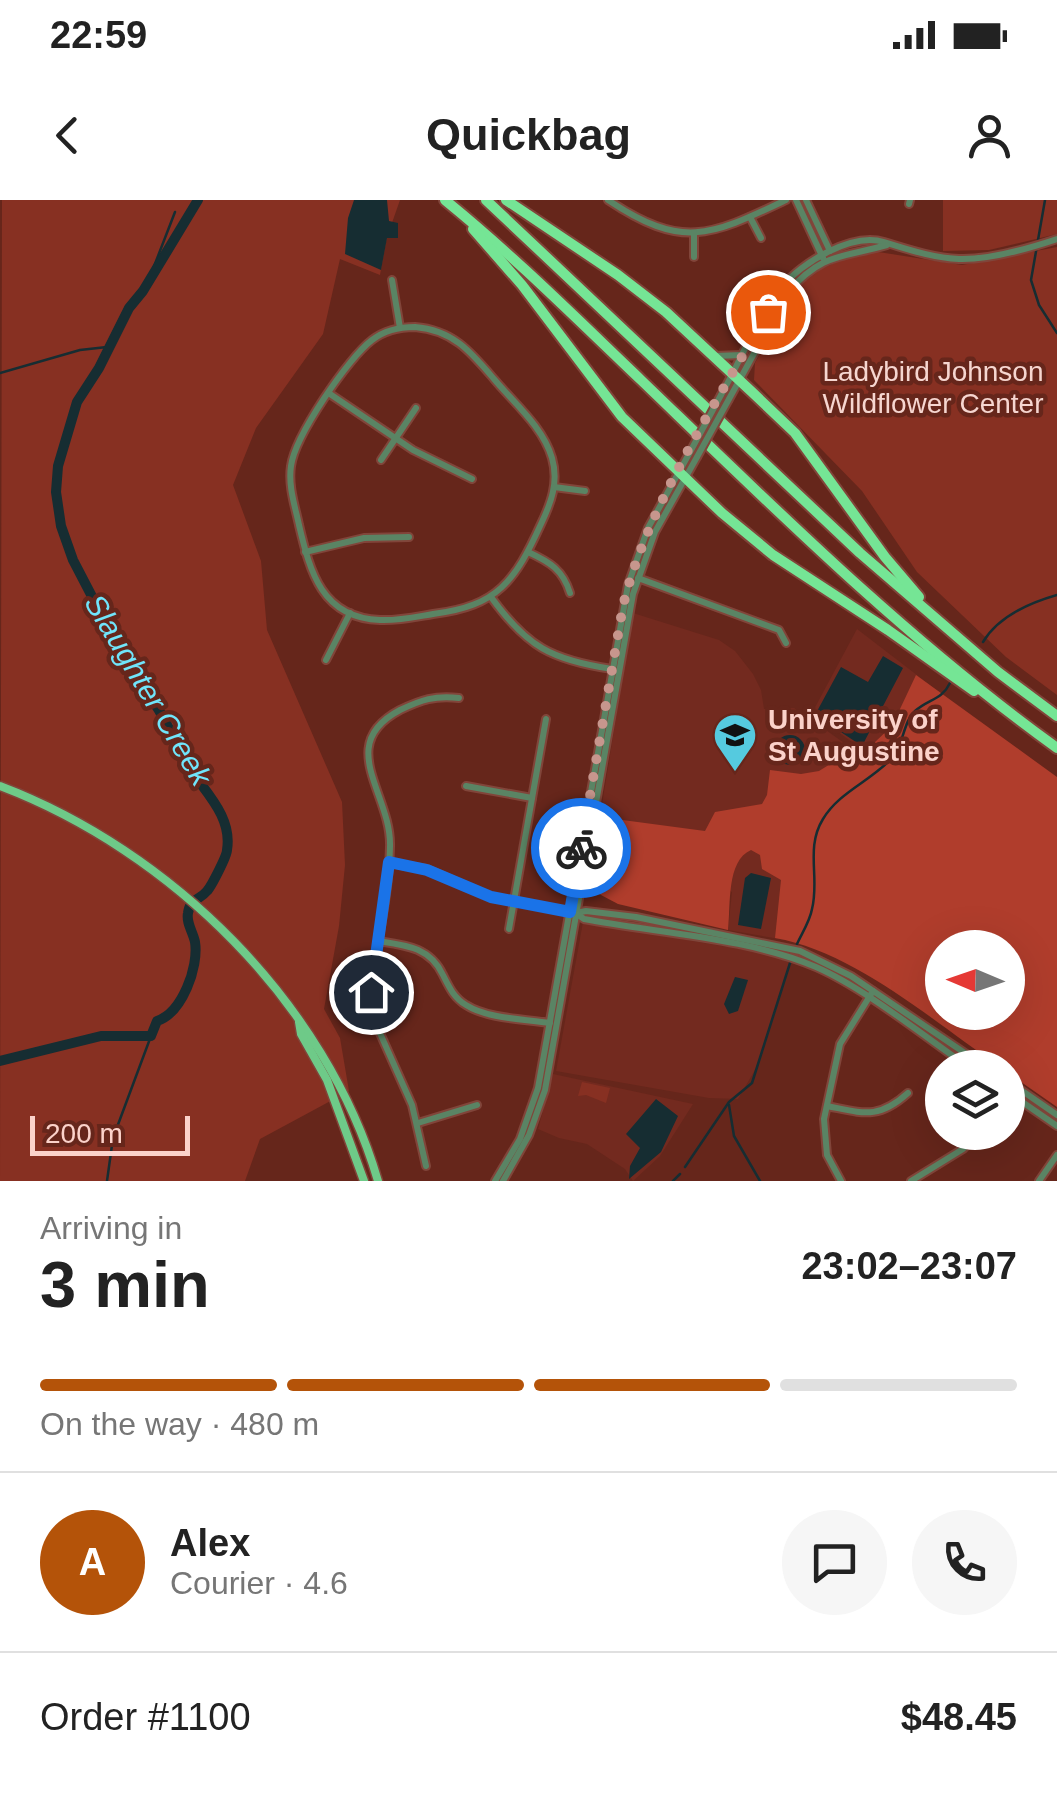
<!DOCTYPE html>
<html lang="en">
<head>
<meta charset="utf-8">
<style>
	:root { --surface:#fff; --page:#f6f6f6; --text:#222; --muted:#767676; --line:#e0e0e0; --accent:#b45309 }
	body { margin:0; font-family:Arial,sans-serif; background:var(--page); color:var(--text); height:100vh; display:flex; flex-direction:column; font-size:38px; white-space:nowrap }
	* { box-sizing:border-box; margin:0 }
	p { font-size:32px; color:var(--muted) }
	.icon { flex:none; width:55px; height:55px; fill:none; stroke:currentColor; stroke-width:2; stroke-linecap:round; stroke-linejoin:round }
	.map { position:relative; height:981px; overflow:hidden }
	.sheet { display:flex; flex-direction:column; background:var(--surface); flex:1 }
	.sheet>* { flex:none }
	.needle { width:65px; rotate:272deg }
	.controls { position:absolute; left:925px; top:730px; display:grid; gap:20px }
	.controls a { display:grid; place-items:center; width:100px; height:100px; border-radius:50%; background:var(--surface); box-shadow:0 10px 40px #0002; font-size:50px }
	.scale { position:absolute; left:30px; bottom:25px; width:160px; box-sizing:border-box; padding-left:10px; border:5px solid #fbd2ca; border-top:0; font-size:28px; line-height:35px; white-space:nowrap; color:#fbd2ca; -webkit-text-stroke:8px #66261b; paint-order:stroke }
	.pin { position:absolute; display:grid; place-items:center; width:85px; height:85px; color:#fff; margin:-42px; border:5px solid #fff; border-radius:50%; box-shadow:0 2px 10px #0007 }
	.courier { position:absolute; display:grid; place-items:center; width:100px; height:100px; margin:-50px; border:8px solid #1a73e8; border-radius:50%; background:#fff; color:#222; box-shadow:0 2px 12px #0007 }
	.headline em { font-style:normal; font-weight:700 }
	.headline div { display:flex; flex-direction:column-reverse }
	.headline { display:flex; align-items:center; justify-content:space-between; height:170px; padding:0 40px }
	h1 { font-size:65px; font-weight:700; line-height:75px }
	.bar { display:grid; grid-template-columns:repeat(4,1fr); gap:15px 10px; align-content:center; height:120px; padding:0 40px }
	.bar i { height:12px; border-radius:8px; background:var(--line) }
	.bar .active { background:var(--accent) }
	.bar p { grid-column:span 4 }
	.line { display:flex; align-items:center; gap:25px; padding:0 40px; border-top:2px solid var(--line) }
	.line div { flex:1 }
	.round { display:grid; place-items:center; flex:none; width:105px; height:105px; border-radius:52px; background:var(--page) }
	.status { display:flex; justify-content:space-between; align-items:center; height:70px; padding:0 50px; background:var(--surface); direction:ltr }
	.status svg { height:28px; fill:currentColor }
	header { display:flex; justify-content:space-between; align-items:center; height:130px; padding:0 40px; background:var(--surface); font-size:45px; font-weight:700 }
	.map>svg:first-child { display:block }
</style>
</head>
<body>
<div class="status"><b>22:59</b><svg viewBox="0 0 49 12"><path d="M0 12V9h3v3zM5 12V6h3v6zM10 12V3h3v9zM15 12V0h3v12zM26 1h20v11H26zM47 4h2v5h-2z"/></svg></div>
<header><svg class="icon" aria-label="back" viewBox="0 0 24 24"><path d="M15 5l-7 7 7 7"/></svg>Quickbag<svg class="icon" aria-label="person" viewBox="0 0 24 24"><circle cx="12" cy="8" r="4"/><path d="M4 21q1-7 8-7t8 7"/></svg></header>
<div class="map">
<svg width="1057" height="981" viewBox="0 0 1057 981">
	<rect width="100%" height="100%" fill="#66261b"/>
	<g fill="#732a1f">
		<polygon points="633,413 719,440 735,451 753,474 761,490 764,509 794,508 850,547 856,545 812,513 857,429 939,492 791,741 728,730 732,692 600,617"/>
		<polygon points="583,722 769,754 790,763 759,863 738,899 709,898 556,871"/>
		<polygon points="553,874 693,904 660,956 633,981 625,969 587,944 559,938 538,929"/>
	</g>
	<g fill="#873022">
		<polygon points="2,0 400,0 387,37 380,75 340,59 323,134 256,228 233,285 261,361 267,430 342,602 345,665 339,726 324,809 340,838 349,891 260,939 245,981 0,981"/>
		<polygon points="943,0 1057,0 1057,34 989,50 943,51"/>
		<polygon points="1057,47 1057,495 1006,457 917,372 862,291 754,180 755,163 795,89 821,69 846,58 872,51 962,65"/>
		<polygon points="582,882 610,888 606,903 586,895 578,896"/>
	</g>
	<path fill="#b03d2c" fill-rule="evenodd" d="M916,475L1057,577V907L1008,873V868L1000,867C934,822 855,752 775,738L781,680L762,669L760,655L751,650C726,661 731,705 728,730L618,704L601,695L589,683L600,617L705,631L715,612L762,604L767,595L770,570L801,574L819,571L853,550L874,543L892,526ZM942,748H1008V812H942Z"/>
	<g fill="#162d32">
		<polygon points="354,0 387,0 389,21 398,23 398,38 387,38 381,70 345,54 348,18"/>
		<polygon points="883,456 903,468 862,546 815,515 841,467 868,482"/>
		<circle cx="790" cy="550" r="15"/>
		<polygon points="751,673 771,678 761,729 738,725 745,678"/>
		<polygon points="735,777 748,780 738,811 729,814 724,804"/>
		<polygon points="656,899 678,916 661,952 629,979 630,966 640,948 626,934"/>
	</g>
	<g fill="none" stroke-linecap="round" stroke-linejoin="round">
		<g stroke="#162d32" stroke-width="2.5">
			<polyline points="1045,0 1031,80 1039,105 1057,133"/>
			<polyline points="155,72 153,69 175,12"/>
			<polyline points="0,173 80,150 107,147"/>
			<path d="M983,442C998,417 1029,403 1057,395"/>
			<path d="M797,744C802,733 810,721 812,709C820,678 805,648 823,619C839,592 871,581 892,558C904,544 903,522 915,511C928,499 942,500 950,483"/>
			<polyline points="729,905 734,936 760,981"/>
			<polyline points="685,967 729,902 752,883 790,763"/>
			<polyline points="107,981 113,938 151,836"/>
			<polyline points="673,981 680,974"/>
		</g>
		<path stroke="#162d32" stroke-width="10" d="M0,861L101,836H151L157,821C182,813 199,767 195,742C193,732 186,723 188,713C190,698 199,701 207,691C211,687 227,656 227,650C233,614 201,589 185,561C169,532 162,506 137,483L73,360L61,326L56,292L58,266L77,202L99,168L129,108L143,91L198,0"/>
		<g stroke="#81453a" stroke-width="10">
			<g id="minor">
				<path d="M608,0C683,50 710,36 786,0"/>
				<polyline points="796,0 823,58"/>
				<polyline points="806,0 830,51"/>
				<polyline points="909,4 910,0"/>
				<polyline points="750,17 761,38"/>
				<polyline points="694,33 694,57"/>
				<polyline points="392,80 400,128"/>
				<path d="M415,127C453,130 471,152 494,179C514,203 543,227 552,258C559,282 551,303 541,324C515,381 498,406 433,414C415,417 397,421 380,420C322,418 310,372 299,325C295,306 288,286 291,266C295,236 348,158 372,140C385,130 400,127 415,127Z"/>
				<polyline points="715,156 742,155"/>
				<polyline points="330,194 413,250 472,279"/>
				<path d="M721,195C741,160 757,118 782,87C801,63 852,32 884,42C907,49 933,58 959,59C990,60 1027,49 1057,39"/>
				<path d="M729,199L788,92C823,52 842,58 887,45"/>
				<polyline points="381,260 416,208"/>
				<polyline points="554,287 585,291"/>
				<polyline points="305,352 364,338 409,337"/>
				<path d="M528,352C550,362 563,370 570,393"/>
				<polyline points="638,378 779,430 786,443"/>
				<path d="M491,397C527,447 552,460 612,469"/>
				<polyline points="326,460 350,413"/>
				<polyline points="466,586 532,598"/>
				<polyline points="389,663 427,669 491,697 576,713 586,711 636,717 800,751 851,776 987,868"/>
				<path d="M577,714L584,719C657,733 749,738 816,767C866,789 925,837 970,868"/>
				<polyline points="509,729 546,519"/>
				<path d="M378,741C405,745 430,747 443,775C449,787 454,798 466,805C488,819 525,819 550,823"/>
				<polyline points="1008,881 1057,915"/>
				<polyline points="1008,892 1057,926"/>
				<path d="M827,906C863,913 878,920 908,893"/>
				<polyline points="418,923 477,905"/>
				<path d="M426,966L412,905L375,822L371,785C378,740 389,692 390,647C392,594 334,545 400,510C421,500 435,495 459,498"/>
				<polyline points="495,981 520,939 538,888 628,385 648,328 690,252"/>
				<polyline points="503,981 529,935 545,890 633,394 655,332 697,257"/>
				<polyline points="841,981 827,955 824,919 840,844 873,791"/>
				<polyline points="911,981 963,949 979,932"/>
				<polyline points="1039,981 1057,955"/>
			</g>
		</g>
		<g stroke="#81453a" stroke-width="11">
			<g id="major">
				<path d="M0,586C171,651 326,803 378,981"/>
				<polyline points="299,822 301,834 327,880 364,981"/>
			</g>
		</g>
		<g stroke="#81453a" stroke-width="14">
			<g id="highway">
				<path d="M445,0C514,56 577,119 641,180C774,308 907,440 1057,548"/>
				<polyline points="486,0 860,353 998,472 1057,516"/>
				<polyline points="506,0 618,75 666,112 752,192 795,233 885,357 919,397"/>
				<polyline points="473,29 522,85 622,217 722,313 773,355 888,430 974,491"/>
			</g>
		</g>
		<use href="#minor" stroke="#5a8464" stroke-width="6"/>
		<use href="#major" stroke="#6eca88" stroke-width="8"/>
		<use href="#highway" stroke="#75e595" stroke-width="10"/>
		<g stroke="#81453a" stroke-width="10" stroke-linecap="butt">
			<g id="minor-bridge">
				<polyline points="690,252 721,195"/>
				<polyline points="697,257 729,199"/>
			</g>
		</g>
		<use href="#minor-bridge" stroke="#5a8464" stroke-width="6"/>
	</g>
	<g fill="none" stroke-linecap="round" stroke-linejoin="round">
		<path stroke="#c7968d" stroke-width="10" stroke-dasharray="0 18" d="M581,648L623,406C647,306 717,202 768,112"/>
		<polyline stroke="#1a73e8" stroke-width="12" points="371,792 389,662 427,670 491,697 570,712 581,648"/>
	</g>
	<defs>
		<g id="university-pin" transform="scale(2.25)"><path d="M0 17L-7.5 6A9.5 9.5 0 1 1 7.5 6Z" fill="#55cadf" stroke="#66261b"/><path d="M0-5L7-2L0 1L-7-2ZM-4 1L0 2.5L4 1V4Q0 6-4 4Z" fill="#111"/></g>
	</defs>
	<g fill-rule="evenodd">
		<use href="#university-pin" x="735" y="535"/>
	</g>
	<g text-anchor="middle" stroke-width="9" stroke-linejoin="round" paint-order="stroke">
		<g font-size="28" fill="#f6d6d0" stroke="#66261b">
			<text x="933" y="181">Ladybird Johnson<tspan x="933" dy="32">Wildflower Center</tspan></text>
		</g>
		<g font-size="28" font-weight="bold" fill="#fbd2ca" stroke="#66261b" text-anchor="start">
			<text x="768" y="529">University of<tspan x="768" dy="32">St Augustine</tspan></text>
		</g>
		<g font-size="30" font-style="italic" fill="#70e5fb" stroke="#66261b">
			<text transform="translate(148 490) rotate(59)" y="10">Slaughter Creek</text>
		</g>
	</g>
</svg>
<div class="controls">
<a><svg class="needle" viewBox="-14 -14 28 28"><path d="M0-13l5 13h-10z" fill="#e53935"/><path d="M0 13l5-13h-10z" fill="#767676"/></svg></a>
<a><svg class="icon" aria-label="layers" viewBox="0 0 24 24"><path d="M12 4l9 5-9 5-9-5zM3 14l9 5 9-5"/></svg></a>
</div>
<div class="scale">200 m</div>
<div class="pin" style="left:768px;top:112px;background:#ea580c"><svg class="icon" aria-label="bag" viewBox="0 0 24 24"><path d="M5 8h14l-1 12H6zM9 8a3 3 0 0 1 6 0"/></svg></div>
<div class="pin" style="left:371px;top:792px;background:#1f2937"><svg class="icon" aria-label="home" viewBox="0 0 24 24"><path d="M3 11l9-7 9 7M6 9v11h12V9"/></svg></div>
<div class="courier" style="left:581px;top:648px"><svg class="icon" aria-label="bike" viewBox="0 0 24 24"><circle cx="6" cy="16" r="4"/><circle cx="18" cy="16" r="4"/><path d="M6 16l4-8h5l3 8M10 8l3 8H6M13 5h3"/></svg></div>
</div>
<section class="sheet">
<div class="headline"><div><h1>3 min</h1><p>Arriving in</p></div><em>23:02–23:07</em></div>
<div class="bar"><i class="active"></i><i class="active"></i><i class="active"></i><i></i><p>On the way · 480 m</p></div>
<div class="line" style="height:180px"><b class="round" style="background:var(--accent);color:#fff">A</b><div><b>Alex</b><p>Courier · 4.6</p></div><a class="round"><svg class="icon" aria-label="chat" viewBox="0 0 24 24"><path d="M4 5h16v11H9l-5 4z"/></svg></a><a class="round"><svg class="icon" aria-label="phone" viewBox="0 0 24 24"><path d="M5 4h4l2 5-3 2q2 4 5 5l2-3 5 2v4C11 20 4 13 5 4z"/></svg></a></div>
<div class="line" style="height:130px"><div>Order #1100</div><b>$48.45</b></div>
</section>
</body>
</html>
